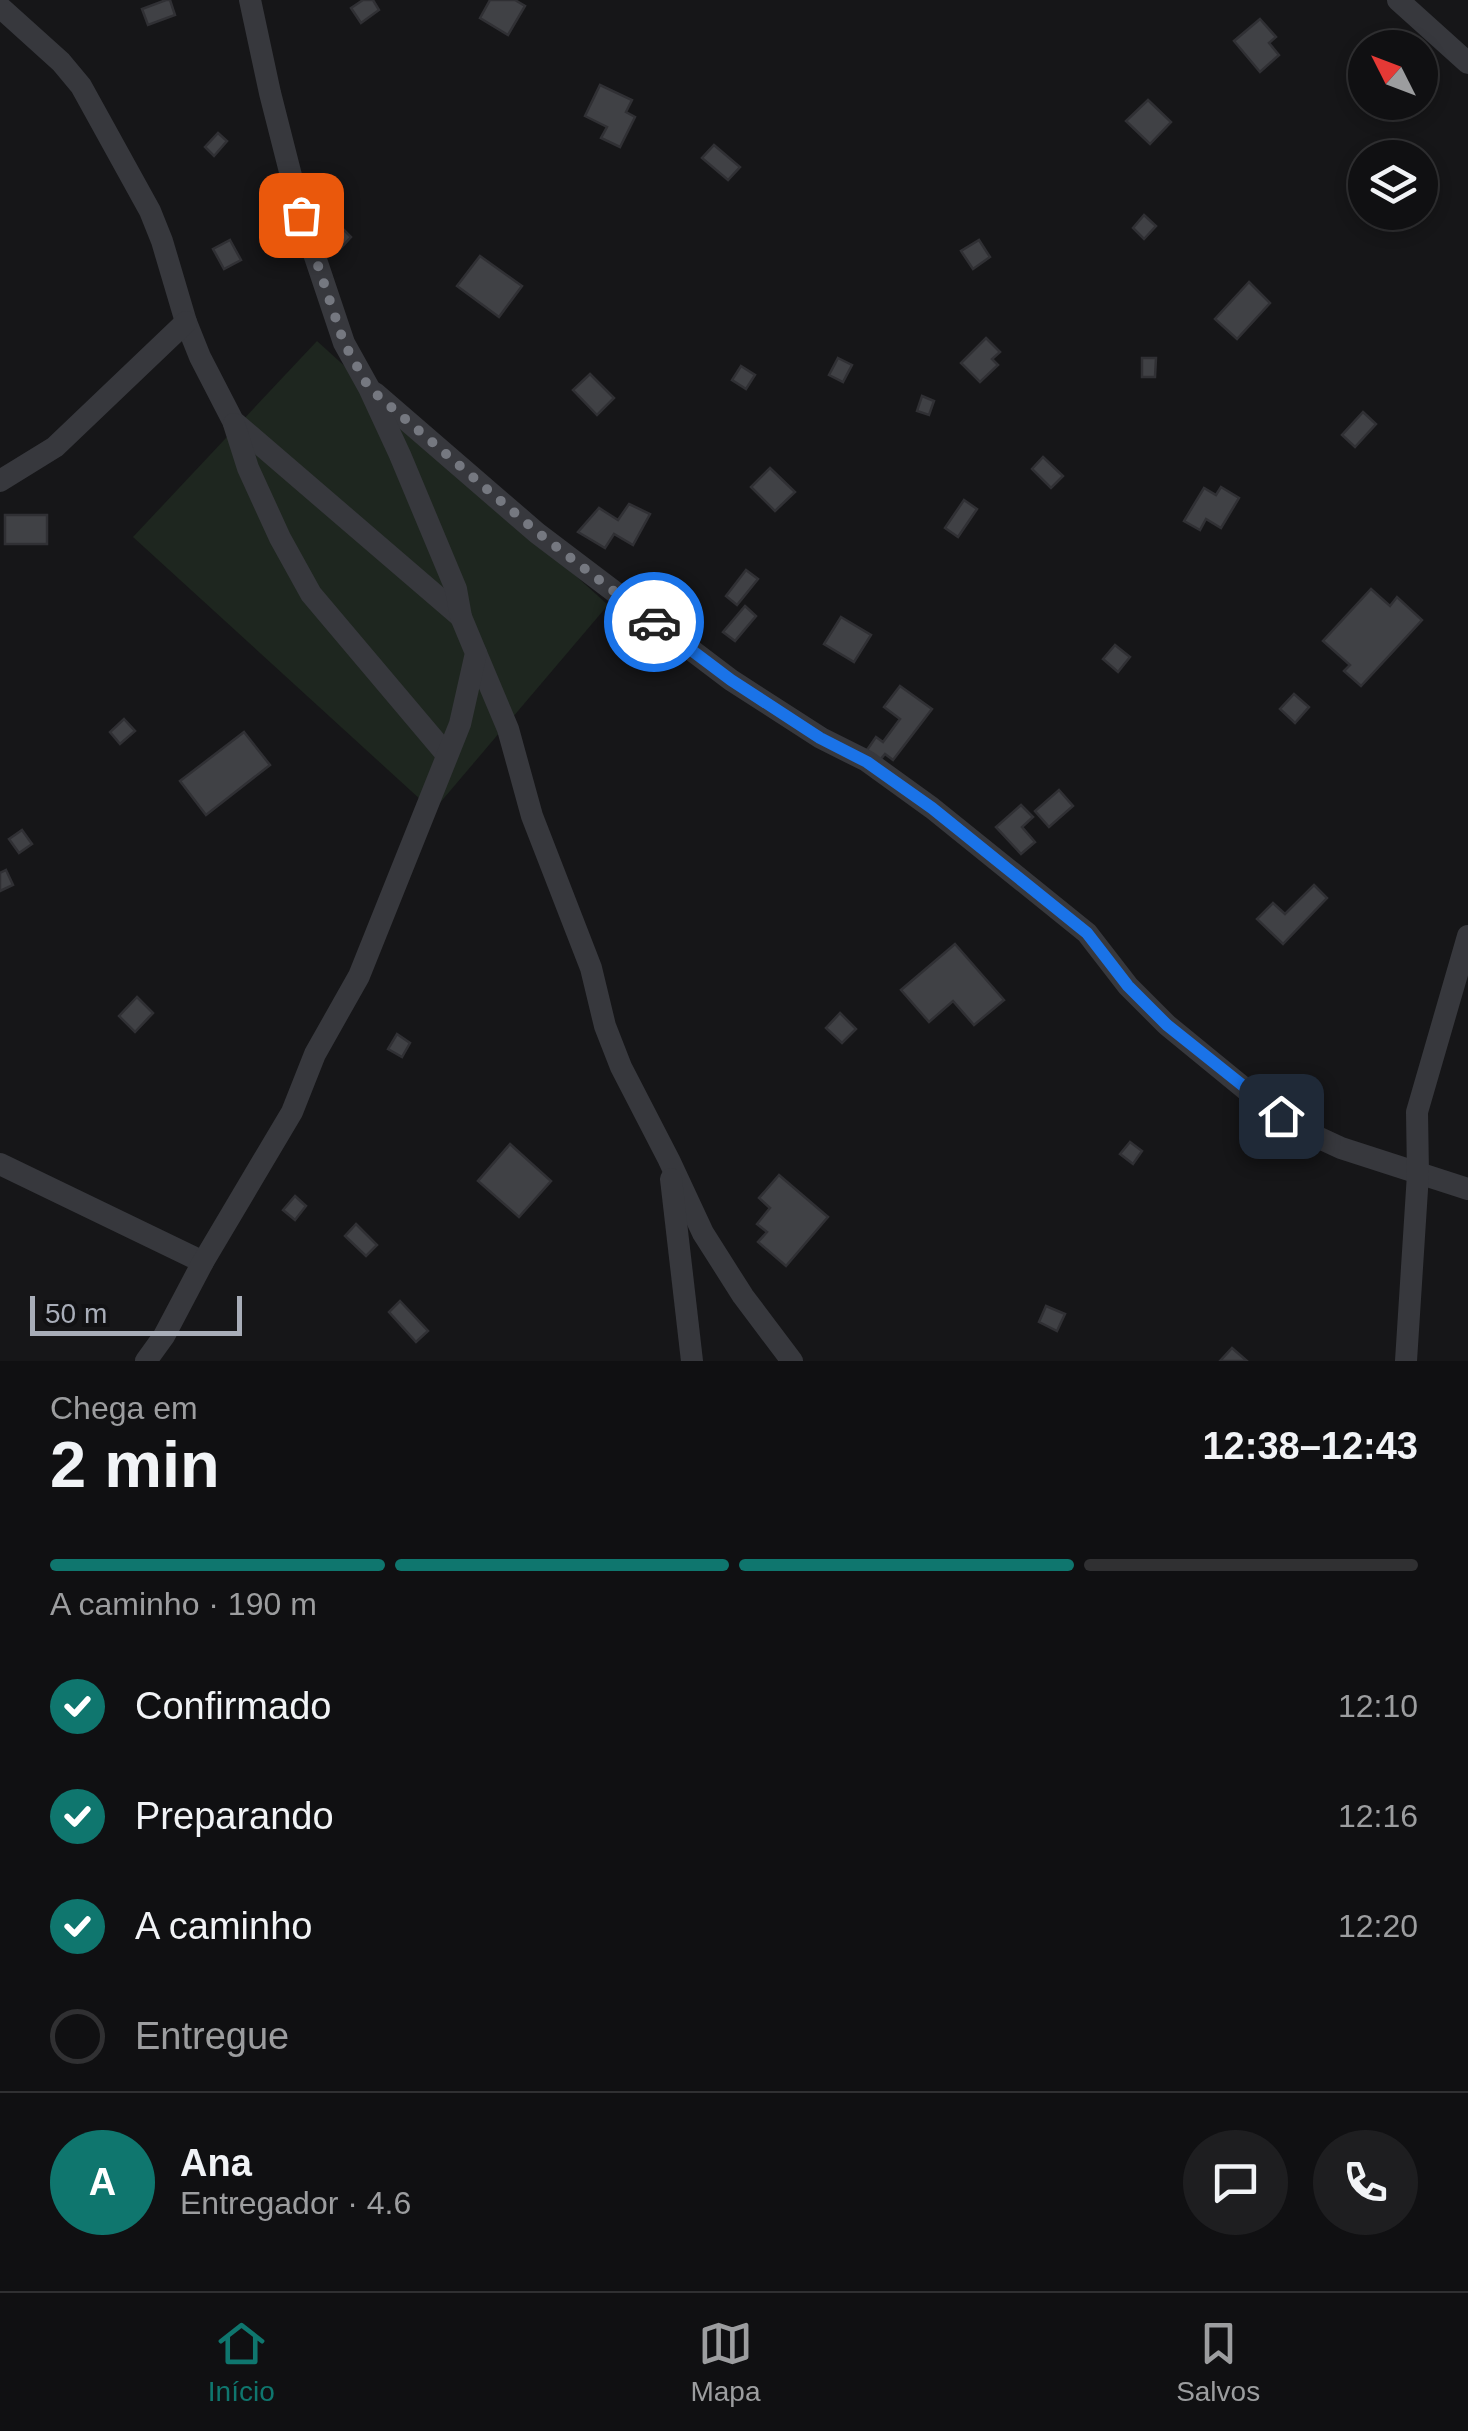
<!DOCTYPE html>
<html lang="pt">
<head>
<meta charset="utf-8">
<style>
	:root { --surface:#101012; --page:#1e1e20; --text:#f1f3f6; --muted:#9c9d9f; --line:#303032; --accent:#0f766e }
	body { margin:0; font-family:Arial,sans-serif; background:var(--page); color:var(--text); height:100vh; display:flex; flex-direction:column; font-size:38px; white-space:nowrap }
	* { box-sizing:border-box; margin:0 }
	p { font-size:32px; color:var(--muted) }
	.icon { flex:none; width:55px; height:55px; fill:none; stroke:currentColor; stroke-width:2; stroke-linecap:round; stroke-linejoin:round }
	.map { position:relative; height:1361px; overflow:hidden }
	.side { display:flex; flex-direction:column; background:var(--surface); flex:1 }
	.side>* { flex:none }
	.needle { width:65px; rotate:312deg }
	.tools { position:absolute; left:1348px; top:30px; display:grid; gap:20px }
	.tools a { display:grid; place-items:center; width:90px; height:90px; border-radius:50%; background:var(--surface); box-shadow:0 5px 15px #0003,0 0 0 2px var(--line); font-size:50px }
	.scale { position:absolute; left:30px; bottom:25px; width:212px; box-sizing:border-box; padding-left:10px; border:5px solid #a8adb8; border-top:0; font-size:28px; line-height:35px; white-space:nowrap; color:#a8adb8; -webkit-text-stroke:8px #111113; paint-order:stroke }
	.pin { position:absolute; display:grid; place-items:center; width:85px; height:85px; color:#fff; margin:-42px; border-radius:20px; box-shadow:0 5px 15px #0006 }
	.courier { position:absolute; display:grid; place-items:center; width:100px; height:100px; margin:-50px; border:8px solid #1a73e8; border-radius:50%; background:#fff; color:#222; box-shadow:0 2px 12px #0007 }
	.overview em { font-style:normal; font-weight:700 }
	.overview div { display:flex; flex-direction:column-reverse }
	.overview { display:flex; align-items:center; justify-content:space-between; height:170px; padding:0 50px }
	h1 { font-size:65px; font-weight:700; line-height:75px }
	.bar { display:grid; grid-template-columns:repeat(4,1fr); gap:15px 10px; align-content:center; height:120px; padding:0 50px }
	.bar i { height:12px; border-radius:8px; background:var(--line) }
	.bar .active { background:var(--accent) }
	.bar p { grid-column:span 4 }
	.line { display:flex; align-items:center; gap:25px; padding:0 50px; border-top:2px solid var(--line) }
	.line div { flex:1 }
	.round { display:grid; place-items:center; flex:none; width:105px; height:105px; border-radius:52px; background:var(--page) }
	ol { padding:0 50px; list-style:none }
	li { display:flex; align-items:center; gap:30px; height:110px }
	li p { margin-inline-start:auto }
	li .icon { padding:10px; border-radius:50%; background:var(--accent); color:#fff; stroke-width:4 }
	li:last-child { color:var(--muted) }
	li i { width:55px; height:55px; border:5px solid var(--line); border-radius:50% }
	.menu { display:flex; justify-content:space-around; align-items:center; height:140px; border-top:2px solid var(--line); background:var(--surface); font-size:28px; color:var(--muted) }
	.menu a { display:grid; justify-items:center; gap:5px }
	.menu .active { color:var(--accent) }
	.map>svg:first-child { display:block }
</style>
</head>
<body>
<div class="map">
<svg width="1468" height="1361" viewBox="0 0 1468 1361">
	<rect width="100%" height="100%" fill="#161618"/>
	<polygon fill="#1e261f" points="317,341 608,605 433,811 133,537"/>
	<g fill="#404145" stroke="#303034" stroke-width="2.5">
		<polygon points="166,0 170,0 175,15 148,25 142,9"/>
		<polygon points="363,0 373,0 379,10 361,23 351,8"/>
		<polygon points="490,0 515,0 525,6 508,35 480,18"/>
		<polygon points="1260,19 1276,37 1269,43 1279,55 1260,72 1234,41"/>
		<polygon points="600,85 632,100 626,112 635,117 620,147 601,138 607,127 585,116"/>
		<polygon points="1148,100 1171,122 1150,144 1126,121"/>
		<polygon points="218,133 227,141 214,156 205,147"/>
		<polygon points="714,145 740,167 728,180 702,158"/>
		<polygon points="1144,215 1156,226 1144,239 1133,228"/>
		<polygon points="340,226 351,237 338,251 327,241"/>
		<polygon points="230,240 241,260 224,269 213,249"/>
		<polygon points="979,240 990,257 973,269 961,251"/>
		<polygon points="480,256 522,286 499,317 457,286"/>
		<polygon points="1249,282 1270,303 1237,339 1215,319"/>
		<polygon points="986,338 1000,352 992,359 998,365 980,382 961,363"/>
		<polygon points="838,358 852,365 843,382 829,375"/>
		<polygon points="1142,358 1156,358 1155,377 1142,377"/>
		<polygon points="741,366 755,375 746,389 732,380"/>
		<polygon points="590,374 614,398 597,415 573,390"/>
		<polygon points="922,396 934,401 929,415 917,411"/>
		<polygon points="1363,412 1376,424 1355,447 1342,435"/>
		<polygon points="1043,457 1063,476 1051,488 1032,469"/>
		<polygon points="770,468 795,492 775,511 751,487"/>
		<polygon points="1221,487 1239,498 1221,528 1206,519 1200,530 1184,521 1204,488 1216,495"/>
		<polygon points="964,500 977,509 958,537 945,528"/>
		<polygon points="629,504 650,514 633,545 614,534 605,548 578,532 599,508 618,520"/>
		<rect x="5" y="515" width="42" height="29"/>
		<polygon points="746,570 758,579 737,605 726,596"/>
		<polygon points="1371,589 1390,606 1397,597 1422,620 1361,686 1344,671 1350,665 1323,641"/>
		<polygon points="745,606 756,616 735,641 723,632"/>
		<polygon points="841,617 871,635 854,662 824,644"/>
		<polygon points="1115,645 1130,657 1118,672 1103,659"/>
		<polygon points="900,686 932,709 893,760 885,754 880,760 867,750 876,737 883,742 900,719 884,707"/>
		<polygon points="1294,694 1309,707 1295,723 1280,709"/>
		<polygon points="124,719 135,731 120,744 110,732"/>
		<polygon points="244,732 270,765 206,815 180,781"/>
		<polygon points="1059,790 1073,806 1049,827 1035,811"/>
		<polygon points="1021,805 1033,817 1022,827 1035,842 1021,854 996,827"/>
		<polygon points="22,830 32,844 19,853 9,839"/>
		<polygon points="6,870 13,885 0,891 0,873"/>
		<polygon points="1314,885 1327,898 1283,944 1257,919 1273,903 1285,914"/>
		<polygon points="955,944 1004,1000 974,1025 953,1001 929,1022 901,990"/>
		<polygon points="137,997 153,1013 135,1032 119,1016"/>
		<polygon points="840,1013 856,1029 842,1043 826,1028"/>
		<polygon points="397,1034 410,1043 402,1057 388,1049"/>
		<polygon points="1130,1142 1142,1151 1133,1164 1120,1154"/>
		<polygon points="510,1144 551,1181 519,1217 478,1181"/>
		<polygon points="779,1175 828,1217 786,1266 758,1242 767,1232 757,1224 770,1208 759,1198"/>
		<polygon points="295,1196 306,1206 295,1220 283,1210"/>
		<polygon points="356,1224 377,1245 366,1256 345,1236"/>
		<polygon points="400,1301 428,1331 416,1342 389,1312"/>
		<polygon points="1046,1306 1065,1314 1057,1331 1039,1322"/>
		<polygon points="1232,1348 1247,1361 1220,1361"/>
	</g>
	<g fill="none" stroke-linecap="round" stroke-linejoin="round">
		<g stroke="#37383d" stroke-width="22">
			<polyline points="1398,0 1468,63"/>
			<polyline points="0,7 61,62 81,86 150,211 162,241 186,322 200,357 233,421 461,617"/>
			<polyline points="375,393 537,533 731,680 821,738 867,761 932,808 1087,933 1128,986 1167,1025 1261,1102 1300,1129 1341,1148 1468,1189"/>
			<polyline points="234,424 248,468 280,538 311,594 447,755"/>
			<polyline points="0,481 55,447 186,322"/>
			<polyline points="476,653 508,729 532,816 591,968 605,1026 621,1067 669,1160 703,1233 743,1296 792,1361"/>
			<polyline points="0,1164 203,1262"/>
			<polyline points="671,1179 692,1361"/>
			<polyline points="146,1361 164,1336 203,1262 292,1112 315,1054 359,976 460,724 476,653 461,617 456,589 400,455 369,388 344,343 301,215 270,93 250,0"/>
			<polyline points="1406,1361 1418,1174 1417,1112 1468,936"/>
		</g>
	</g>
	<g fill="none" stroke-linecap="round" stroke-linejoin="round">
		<polyline stroke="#757880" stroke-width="10" stroke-dasharray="0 18" points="301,215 344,343 369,388 537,532 654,622"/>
		<polyline stroke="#1a73e8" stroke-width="12" points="654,622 731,680 820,738 867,762 932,808 1087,933 1128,986 1167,1025 1281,1116"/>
	</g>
</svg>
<div class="tools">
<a><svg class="needle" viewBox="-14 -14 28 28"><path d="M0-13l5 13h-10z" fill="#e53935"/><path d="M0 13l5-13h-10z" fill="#9c9d9f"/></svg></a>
<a><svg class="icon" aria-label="layers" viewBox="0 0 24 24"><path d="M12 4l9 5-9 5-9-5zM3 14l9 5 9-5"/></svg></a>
</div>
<div class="scale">50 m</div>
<div class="pin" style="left:301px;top:215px;background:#ea580c"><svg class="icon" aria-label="bag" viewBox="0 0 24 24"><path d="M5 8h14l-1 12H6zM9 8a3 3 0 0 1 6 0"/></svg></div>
<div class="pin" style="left:1281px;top:1116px;background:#1f2937"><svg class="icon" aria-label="home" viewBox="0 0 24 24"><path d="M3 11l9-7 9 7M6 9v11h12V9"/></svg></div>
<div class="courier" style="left:654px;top:622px"><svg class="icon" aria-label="car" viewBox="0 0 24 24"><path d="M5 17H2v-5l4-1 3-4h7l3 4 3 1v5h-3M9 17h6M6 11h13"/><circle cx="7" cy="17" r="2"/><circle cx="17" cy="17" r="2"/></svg></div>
</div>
<section class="side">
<div class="overview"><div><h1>2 min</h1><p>Chega em</p></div><em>12:38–12:43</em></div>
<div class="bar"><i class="active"></i><i class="active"></i><i class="active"></i><i></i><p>A caminho · 190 m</p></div>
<ol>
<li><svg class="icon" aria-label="check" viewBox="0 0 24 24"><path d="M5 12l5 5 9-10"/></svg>Confirmado<p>12:10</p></li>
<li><svg class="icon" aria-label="check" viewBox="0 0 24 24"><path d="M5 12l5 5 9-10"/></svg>Preparando<p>12:16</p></li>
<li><svg class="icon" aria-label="check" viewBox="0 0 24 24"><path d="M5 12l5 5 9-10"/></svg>A caminho<p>12:20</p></li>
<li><i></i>Entregue</li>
</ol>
<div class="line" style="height:180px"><b class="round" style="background:var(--accent);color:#fff">A</b><div><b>Ana</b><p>Entregador · 4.6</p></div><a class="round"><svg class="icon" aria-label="chat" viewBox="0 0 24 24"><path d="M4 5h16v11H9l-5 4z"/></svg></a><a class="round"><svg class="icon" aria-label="phone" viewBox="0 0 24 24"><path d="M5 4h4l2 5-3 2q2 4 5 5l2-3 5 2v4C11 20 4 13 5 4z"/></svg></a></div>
</section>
<nav class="menu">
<a class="active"><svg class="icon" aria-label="home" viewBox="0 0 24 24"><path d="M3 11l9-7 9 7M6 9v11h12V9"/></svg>Início</a>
<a><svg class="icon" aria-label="map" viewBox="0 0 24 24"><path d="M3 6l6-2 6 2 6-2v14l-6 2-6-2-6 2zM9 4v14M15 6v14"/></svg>Mapa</a>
<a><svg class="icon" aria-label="saved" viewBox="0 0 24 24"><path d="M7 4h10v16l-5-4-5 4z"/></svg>Salvos</a>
</nav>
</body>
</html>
